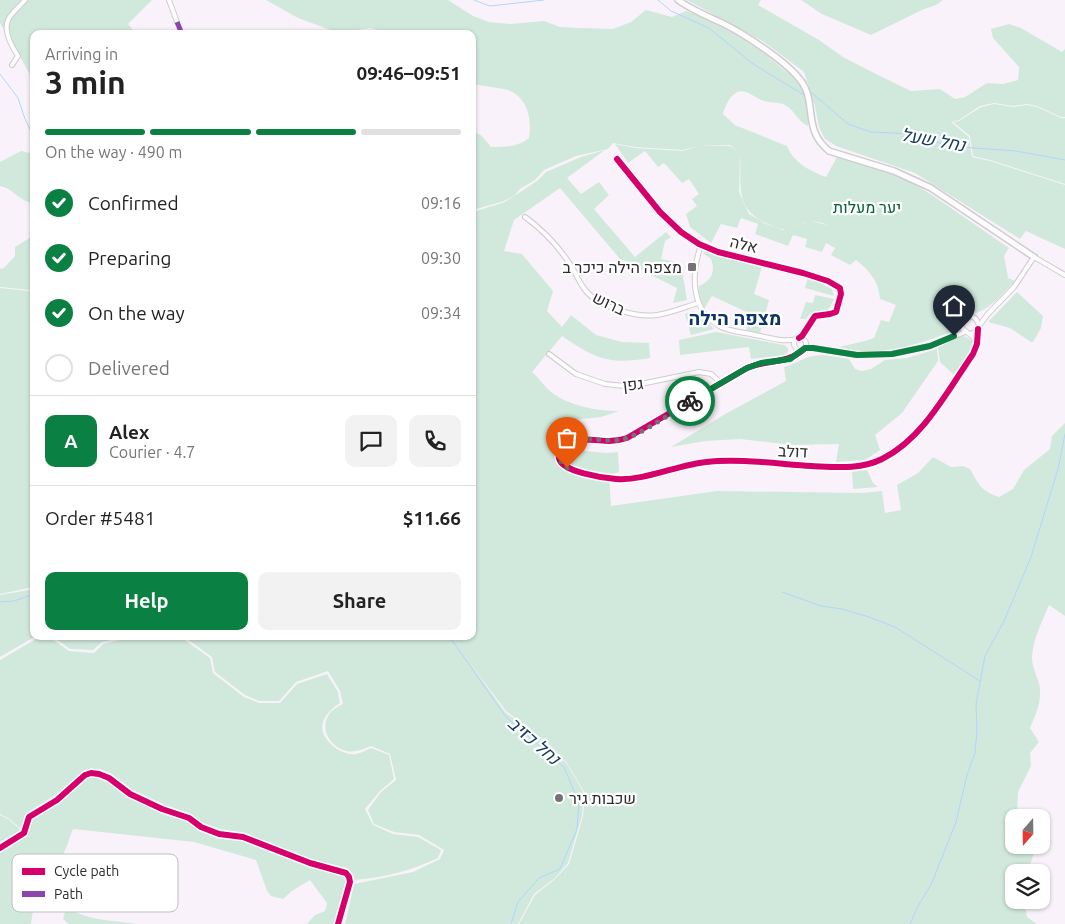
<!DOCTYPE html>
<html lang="en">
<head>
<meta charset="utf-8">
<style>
	:root { --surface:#fff; --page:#f2f2f2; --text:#222; --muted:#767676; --line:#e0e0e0; --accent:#0b8043 }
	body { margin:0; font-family:Ubuntu,Heebo,sans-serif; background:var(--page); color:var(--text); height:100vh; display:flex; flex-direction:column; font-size:19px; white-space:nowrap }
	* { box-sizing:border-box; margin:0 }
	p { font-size:16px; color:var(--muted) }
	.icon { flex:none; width:28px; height:28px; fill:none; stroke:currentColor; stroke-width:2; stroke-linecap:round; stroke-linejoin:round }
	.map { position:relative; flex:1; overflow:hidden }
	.drawer { position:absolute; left:30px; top:30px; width:446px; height:610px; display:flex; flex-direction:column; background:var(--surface); border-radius:10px; box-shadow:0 1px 4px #0004 }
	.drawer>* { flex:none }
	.needle { width:32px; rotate:200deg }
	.fabs { position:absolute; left:1005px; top:809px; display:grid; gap:10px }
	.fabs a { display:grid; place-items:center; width:45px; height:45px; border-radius:10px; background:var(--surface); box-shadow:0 1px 4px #0004; font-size:25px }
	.pin { position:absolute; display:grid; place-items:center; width:42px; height:42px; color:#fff; margin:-51px -21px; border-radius:50% 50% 50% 0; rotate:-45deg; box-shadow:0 0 5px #0007 }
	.pin .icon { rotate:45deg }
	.courier { position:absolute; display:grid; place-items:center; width:50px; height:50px; margin:-25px; border:4px solid #0b8043; border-radius:50%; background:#fff; color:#222; box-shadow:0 1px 6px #0007 }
	.overview em { font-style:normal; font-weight:700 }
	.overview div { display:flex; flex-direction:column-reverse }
	.overview { display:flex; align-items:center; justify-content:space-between; height:85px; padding:0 15px }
	h1 { font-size:32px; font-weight:700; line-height:38px }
	.bar { display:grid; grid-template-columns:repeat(4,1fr); gap:8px 5px; align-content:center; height:60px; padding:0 15px }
	.bar i { height:6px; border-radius:4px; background:var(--line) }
	.bar .active { background:var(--accent) }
	.bar p { grid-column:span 4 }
	.line { display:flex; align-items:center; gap:12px; padding:0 15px; border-top:1px solid var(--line) }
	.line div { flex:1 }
	.round { display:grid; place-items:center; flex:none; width:52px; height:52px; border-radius:10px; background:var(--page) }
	ol { padding:0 15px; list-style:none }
	li { display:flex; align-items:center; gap:15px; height:55px }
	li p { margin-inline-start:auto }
	li .icon { padding:5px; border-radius:50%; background:var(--accent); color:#fff; stroke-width:4 }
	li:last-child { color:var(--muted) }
	li i { width:28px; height:28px; border:2px solid var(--line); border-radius:50% }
	.cta { display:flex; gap:10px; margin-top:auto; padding:10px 15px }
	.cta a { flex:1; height:58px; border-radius:10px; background:var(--accent); color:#fff; font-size:20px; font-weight:700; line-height:58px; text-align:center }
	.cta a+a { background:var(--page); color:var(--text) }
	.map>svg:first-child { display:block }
</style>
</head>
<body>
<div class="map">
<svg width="1065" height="924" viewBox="0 0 1065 924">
	<rect width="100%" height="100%" fill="#faf2fa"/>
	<g fill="#d1e9dc">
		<polygon points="0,0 152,0 128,24 136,34 34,34 34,81 0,23"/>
		<path d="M266,0H448L473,16L489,22L510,24L544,21L560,27L580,28L613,29L631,22L646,10L672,17L686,11C723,24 754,44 783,69C790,74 799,80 803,88C808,99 808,114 808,126C797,122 795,109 783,104C777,102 770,103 764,101C757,99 752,94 746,92C733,88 726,104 723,114L735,125L787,146C794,163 810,171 826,177L837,157L902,177L932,195L1009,248L1004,256L1008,277L1006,279L1008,278L1015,281C996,301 988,312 960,318L954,331C916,345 879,358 839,347L865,341L874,338L881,320L889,322L896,305L880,299C879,282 870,271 856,260L850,265L831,255L835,248L826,243L822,252L805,247L807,239L793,235L788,246L755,234L758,224L741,218L737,228L721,224L711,243L690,227L686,214L697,206L692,199L699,194L689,179L682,183L664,163L658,167L645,151L628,163L615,144L635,148L683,151L698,146H730L740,154L739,192L749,214L766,224L783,230L811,221L827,225C811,217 802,225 786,229C780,230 773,226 768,224C733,209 742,184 740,154L730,145L698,146L683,150L635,147L613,143L608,149L576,156L544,170L535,180L520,189L514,196L504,201L473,210V131L482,136L491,147C505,147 518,147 529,138C532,119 528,98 508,90C501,88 482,86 473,84L472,34H392L370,28L339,33L298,18Z"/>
		<polygon points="687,0 761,0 758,5 819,40 843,57 878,75 911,91 940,89 955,99 965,97 987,83 1003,84 1018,80 1019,67 993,38 991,29 1009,24 1021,28 1062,52 1065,49 1065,117 1061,117 1037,106 1027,104 1013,106 994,103 980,106 959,120 951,122 969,137 972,157 990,161 1065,185 1065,249 1026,231 1020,239 915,173 836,146 825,139 819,127 815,106 804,72 764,42"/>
		<polygon points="801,0 943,0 936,5 922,10 871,35 822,14"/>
		<polygon points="994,104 1013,107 1027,105 1037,107 1061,118 1065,118 1065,184 990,160 973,156 970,136 953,122 959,121 981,107"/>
		<path d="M605,150L567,178L581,194L599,182L609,195L594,209L635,257L666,232L671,237L665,241L661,259L681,263L687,300L673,303L677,288L639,269V266L620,259L560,188L514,220L504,251L522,254L553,291L547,311L562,327L571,315L596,335L622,342L649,343L650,358C610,365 595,359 562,336L532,372C539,378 544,386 551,392C569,406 597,411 619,411L601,417L571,420L575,450L607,453L618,452L619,472L609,475L611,506L717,491L863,493L882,491L885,513L901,510L897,485L918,473L933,457L951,467L963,466L970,469C979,485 981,491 999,497L1013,489L1024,470L1050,449L1052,436L1065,423V616L1049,605C1042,622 1033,639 1032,657C1032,666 1036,674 1039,683C1043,699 1036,714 1030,728L1039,742L1030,753L1031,766L1018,792L1017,813L1018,817L1014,818V845H1035L1036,846L1028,872H1014V900H1024L1027,917L1037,924H519L535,895L555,879L569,864L583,816L585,793L567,763L544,740L506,711L470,663L505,712L544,741L567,764L584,793L582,816L568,863L555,878L534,894L518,924H345L354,884L413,872L440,859L444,850L419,835L394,832L374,824L368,810L381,792L396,780L390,754L371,746C366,748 361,750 356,751C336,755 316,731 330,713C333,709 339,706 343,704L340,691L328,671L296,682L279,701H259L245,695L215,672L212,657L183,636H472L473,212L505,202L537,181L546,172L581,157Z"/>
		<path d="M21,151L34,154V202L31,203C17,199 14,189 0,186V162Z"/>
		<polygon points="34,235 34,294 30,290 0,287 0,269 4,268 15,256 15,247"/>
		<path d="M703,250L762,267L754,294L769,300L760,333L746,330L751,314L712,296L704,309L698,292L699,286C711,281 716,272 711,259L704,254Z"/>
		<polygon points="808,277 832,289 834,296 805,288"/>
		<polygon points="0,288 30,291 34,295 34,587 0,594"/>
		<polygon points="1017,292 1043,316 1041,328 1033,342 1031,342 1010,328 988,322"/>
		<path d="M815,295L834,299C826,322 815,304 806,319H800L806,302L813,303Z"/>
		<polygon points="693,311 702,316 714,329 691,335 685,314"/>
		<polygon points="716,332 784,345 788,348 788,352 784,355 751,359 749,347 680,355 679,340"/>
		<path d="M964,336L973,341C974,354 961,365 954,375L940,362L938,348L956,338Z"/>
		<path d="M937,349L938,361L902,413L875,435L880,450L865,460L836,462L839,444L792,445L740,439L705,441L671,447L727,413L786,381L784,367C792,365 798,361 806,358C819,352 836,357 849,359L855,369L862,371L871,369L885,360L907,358Z"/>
		<polygon points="867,470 873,483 878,487 853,489 852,472"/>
		<polygon points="34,589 34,636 36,636 0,657 0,595"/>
		<path d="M41,636H48L69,651L94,653L103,644L137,636H179L210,658L213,673L244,697L259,703H280L297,684L327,674L338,692L340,703C319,717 315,733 337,749C342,752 349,755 356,754C361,753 366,750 371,748L389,755L394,779L380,791L365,809L373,825L393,834L418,837L441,850L438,858C410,871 386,877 355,880L347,868L311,859L244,833L220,829L203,823L191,814L165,805L133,790L112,774L100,769H90L83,771L54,796L25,814L23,825L20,828L8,818L0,814V660Z"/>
		<polygon points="52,636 128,636 102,642 93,650 70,649"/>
		<path d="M91,776L108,780L129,796L161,812L188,820L199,829L218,836L242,840L309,866L343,875L346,882L334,924H307L315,915L325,911L327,903L310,880L292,891L283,899L271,896L267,891L256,860L194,842L73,829C68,840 66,854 57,862C52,867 48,867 43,874C50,884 56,895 64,904C81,921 114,920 136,924H69L63,919L65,913L37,884L31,924H0V851L26,835L31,819L58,802L87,777Z"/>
		<polygon points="0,815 8,819 21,830 0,842"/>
	</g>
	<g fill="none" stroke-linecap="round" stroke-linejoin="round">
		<g stroke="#b2d5fc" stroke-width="1">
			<polyline points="474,0 490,6 544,0"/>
			<polyline points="658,0 671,11 709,28 753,64 804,95"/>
			<polyline points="0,74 18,98 25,119 34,137"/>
			<polyline points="812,93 848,124 871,132 912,134 948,146 1016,151 1065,160"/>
			<polyline points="782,592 821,606 842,609 866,616 895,627 980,681"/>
			<polyline points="0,602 14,601 34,594"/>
			<polyline points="449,636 506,717 564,767 579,803 577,829 560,869 539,878 518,902 511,924"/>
			<polyline points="910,924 918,906 931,885 956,822 967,775 975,753 977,730 976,704 985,656 1004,621 1031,557 1058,469 1065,434"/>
		</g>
		<g stroke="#d1cbd1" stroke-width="6">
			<g id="minor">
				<polyline points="169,0 177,22"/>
				<path d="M12,65L18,56C12,47 2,30 9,18C13,12 20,6 25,0"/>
				<polyline points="617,159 660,212 681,232 699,244 718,252 803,273 828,281 840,288 841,294 836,312 830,314 815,316 802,336 799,338"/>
				<path d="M525,217C543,230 558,246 570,264C576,273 579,283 586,291C599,307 637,318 657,315C671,313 685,307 698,303"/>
				<path d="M701,245C691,274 690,311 721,327C731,332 744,332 755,335C768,337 783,343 797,339"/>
				<polyline points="979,326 987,315 1014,287 1034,257 1065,275"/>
				<path d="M970,334L977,331L979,324L975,318L970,316L964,319L961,326C965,334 973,333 976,342"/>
				<circle cx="800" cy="344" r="6"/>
				<polyline points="805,348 813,348 857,355 892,354 930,346 965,332"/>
				<path d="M803,350C785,365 768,359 747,368L627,438C621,440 615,441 609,441C594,441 556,432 559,458C561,472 604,478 616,479C645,481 677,465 706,462C737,458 779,464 811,466C835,467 860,470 882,459C923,439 948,390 973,354L977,344L978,329"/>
				<polyline points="549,354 576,374 605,384 624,386 636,385 699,372 711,374 721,383"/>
				<polyline points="0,848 24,833 29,817 57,800 85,775 91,773 99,774 109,778 130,794 162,809 189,818 201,827 219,834 243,837 310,863 346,873 349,877 350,882 338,924"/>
			</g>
		</g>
		<g stroke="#d1cbd1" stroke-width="8">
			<path id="major" d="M678,0C692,10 707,16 722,23C743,33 782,59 797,76C820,100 800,127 829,151L894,171L931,188L1034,257"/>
		</g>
		<use href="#minor" stroke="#fefdfe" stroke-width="4"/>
		<use href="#major" stroke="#fefdfe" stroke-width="5"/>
		<polyline stroke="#8e44ad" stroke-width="5" stroke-dasharray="10 5" stroke-linecap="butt" points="177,22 182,34"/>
		<g stroke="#fff" stroke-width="9">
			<g id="cycleway">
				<polyline points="617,159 660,212 681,232 699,244 718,252 803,273 828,281 840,288 841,294 836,312 830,314 815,316 802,336 799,338"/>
				<path d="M803,350C785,365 768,359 747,368L627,438C621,440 615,441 609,441C594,441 556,432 559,458C561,472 604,478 616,479C645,481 677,465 706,462C737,458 779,464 811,466C835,467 860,470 882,459C923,439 948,390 973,354L977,344L978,329"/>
				<polyline points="0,848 24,833 29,817 57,800 85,775 91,773 99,774 109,778 130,794 162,809 189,818 201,827 219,834 243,837 310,863 346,873 349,877 350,882 338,924"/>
			</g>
		</g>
		<use href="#cycleway" stroke="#d6006c" stroke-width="6"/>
	</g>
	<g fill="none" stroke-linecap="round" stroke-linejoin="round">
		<path stroke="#777177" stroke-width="5" stroke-dasharray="0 9" d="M567,468L563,466L559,457C564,429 599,443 619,440C639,437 672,412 690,401"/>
		<polyline stroke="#0b8043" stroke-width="6" points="690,401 747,368 761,363 790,359 805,348 813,348 857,355 892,354 930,346 954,336"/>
	</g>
	<g fill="#777177" stroke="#fff" stroke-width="2">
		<rect x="687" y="262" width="10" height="10" rx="2.5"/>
		<circle cx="559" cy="798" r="5"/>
	</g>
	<g text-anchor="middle" stroke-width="4.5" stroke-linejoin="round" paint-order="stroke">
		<g font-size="16" fill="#04603a" stroke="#fff">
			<text x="867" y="213">יער מעלות</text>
		</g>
		<g font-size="16" fill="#302b30" stroke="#fff">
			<text transform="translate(744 244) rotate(13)" y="6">אלה</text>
			<text transform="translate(609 303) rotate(25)" y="6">ברוש</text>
			<text transform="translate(633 384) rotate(-6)" y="6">גפן</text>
			<text transform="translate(793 451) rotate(3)" y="6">דולב</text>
		</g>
		<g font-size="16" fill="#302b30" stroke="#fff" text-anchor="end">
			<text x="682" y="273">מצפה הילה כיכר ב</text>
			<text x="569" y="804" text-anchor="start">שכבות גיר</text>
		</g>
		<g font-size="18" font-style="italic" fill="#143a5c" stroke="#fff">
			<text transform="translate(933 140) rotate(10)" y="6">נחל שעל</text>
			<text transform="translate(534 741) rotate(41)" y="6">נחל כזיב</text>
		</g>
		<g font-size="19" font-weight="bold" fill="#0b3568" stroke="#fff">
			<text x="735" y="325">מצפה הילה</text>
		</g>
	</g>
	<rect x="12" y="854" width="166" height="58" rx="8" fill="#fff" stroke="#c1bfc1" stroke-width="1"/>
	<rect x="22" y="868" width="23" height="7" fill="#d6006c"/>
	<rect x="22" y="891" width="23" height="6" fill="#8e44ad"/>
	<g font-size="14" fill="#302b30">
		<text x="54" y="876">Cycle path</text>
		<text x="54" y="899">Path</text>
	</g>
</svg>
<div class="fabs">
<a><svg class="needle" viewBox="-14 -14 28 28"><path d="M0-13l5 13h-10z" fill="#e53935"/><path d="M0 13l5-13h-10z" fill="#767676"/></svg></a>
<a><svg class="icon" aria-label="layers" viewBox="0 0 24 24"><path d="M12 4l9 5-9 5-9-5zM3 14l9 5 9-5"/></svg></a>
</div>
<div class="pin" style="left:567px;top:468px;background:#ea580c"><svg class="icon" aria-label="bag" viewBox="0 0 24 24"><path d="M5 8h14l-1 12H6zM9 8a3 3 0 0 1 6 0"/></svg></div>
<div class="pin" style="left:954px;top:336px;background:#1f2937"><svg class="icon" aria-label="home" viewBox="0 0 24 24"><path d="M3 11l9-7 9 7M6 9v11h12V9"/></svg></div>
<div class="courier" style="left:690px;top:401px"><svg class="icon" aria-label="bike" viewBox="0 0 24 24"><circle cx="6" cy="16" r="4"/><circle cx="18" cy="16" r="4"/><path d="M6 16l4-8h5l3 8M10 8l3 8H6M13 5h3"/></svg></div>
<section class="drawer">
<div class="overview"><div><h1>3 min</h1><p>Arriving in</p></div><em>09:46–09:51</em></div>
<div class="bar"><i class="active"></i><i class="active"></i><i class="active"></i><i></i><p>On the way · 490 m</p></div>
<ol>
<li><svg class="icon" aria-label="check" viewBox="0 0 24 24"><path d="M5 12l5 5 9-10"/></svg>Confirmed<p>09:16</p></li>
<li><svg class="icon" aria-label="check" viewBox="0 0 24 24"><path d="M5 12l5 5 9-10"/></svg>Preparing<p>09:30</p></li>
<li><svg class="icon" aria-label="check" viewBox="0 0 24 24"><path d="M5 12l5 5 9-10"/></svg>On the way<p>09:34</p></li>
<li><i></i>Delivered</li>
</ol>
<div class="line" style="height:90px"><b class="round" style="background:var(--accent);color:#fff">A</b><div><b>Alex</b><p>Courier · 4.7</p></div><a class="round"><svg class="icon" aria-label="chat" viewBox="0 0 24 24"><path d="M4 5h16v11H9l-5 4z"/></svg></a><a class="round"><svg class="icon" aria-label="phone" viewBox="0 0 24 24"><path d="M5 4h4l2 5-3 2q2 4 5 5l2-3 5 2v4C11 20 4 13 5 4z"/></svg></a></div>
<div class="line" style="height:65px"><div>Order #5481</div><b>$11.66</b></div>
<div class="cta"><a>Help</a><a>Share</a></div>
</section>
</div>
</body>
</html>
